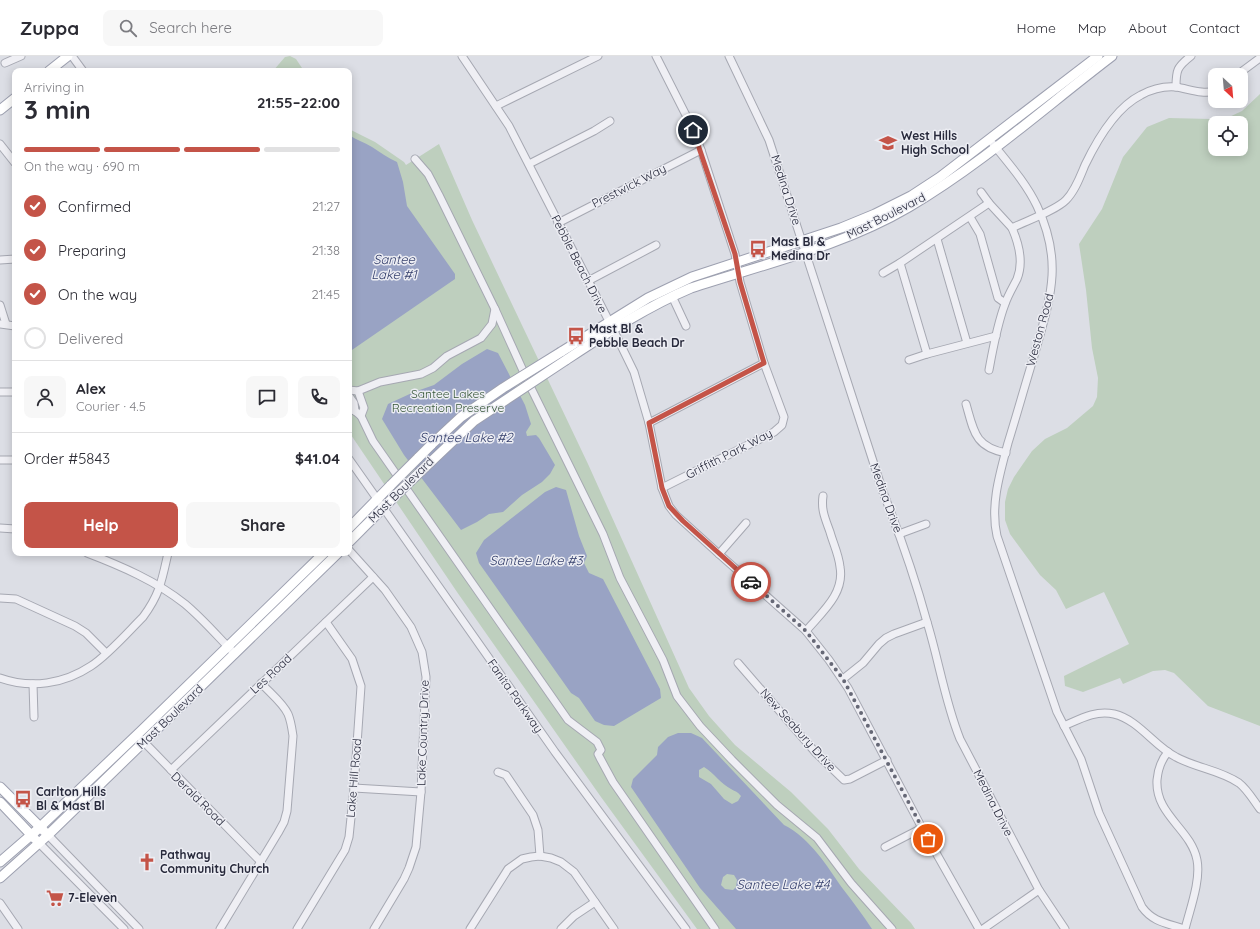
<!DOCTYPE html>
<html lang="en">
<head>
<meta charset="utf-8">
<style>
	:root { --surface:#fff; --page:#f7f7f7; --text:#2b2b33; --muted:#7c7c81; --line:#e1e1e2; --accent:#c45448 }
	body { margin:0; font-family:Quicksand,sans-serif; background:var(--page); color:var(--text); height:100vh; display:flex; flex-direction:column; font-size:15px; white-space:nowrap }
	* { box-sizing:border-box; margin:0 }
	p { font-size:13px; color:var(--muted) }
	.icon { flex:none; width:22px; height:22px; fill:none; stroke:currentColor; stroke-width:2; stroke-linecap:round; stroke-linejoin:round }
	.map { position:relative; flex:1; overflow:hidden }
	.details { position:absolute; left:12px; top:12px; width:340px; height:488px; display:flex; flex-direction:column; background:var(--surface); border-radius:8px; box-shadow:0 2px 10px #0003 }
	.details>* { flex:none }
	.needle { width:26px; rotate:154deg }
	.controls { position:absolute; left:1208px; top:12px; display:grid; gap:8px }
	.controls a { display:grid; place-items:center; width:40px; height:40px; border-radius:8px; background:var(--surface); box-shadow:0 2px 10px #0003; font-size:20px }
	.pin { position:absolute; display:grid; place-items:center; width:34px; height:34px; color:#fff; margin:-17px; border:2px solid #fff; border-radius:50%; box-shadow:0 1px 4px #0007 }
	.courier { position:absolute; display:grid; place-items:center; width:40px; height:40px; margin:-20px; border:3px solid #c45448; border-radius:50%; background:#fff; color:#222; box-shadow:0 1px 5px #0007 }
	.head em { font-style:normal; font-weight:700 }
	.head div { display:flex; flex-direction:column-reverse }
	.head { display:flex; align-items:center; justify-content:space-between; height:68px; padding:0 12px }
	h1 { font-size:26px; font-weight:700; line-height:30px }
	.bar { display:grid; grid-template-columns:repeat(4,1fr); gap:6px 4px; align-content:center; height:48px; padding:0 12px }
	.bar i { height:5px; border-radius:3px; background:var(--line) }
	.bar .active { background:var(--accent) }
	.bar p { grid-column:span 4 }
	.line { display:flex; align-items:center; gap:10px; padding:0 12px; border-top:1px solid var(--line) }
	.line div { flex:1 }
	.round { display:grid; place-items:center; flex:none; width:42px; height:42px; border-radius:8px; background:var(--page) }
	ol { padding:0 12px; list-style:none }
	li { display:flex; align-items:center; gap:12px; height:44px }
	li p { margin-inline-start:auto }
	li .icon { padding:4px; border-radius:50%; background:var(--accent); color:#fff; stroke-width:4 }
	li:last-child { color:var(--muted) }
	li i { width:22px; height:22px; border:2px solid var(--line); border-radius:50% }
	.button { display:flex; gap:8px; margin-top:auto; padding:8px 12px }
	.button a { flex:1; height:46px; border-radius:8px; background:var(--accent); color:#fff; font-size:16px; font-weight:700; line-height:46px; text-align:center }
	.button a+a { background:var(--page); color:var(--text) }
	header { display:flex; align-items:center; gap:24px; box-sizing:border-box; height:56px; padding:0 20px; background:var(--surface); border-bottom:1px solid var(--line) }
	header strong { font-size:19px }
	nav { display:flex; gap:22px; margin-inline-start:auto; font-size:14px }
	.search { width:280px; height:36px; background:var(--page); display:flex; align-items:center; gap:10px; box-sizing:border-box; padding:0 14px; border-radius:8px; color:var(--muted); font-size:15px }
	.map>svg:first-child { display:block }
</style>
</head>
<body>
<header>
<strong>Zuppa</strong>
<div class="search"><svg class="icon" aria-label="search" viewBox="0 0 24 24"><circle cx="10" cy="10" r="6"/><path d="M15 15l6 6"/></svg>Search here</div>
<nav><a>Home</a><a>Map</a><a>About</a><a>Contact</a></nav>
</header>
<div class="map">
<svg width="1260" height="873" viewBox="0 0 1260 873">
	<rect width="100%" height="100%" fill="#dcdee5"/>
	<g fill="#becfbe" fill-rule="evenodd">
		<polygon points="290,0 296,3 304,15 273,15 285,1"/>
		<path d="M1260,38V670L1208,650L1174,617L1165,614L1153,615L1123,628L1120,622L1083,636L1065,630L1064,620L1129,588L1104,536L1066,553L1056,534L1040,519L1010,478L1005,464V446L1008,433L1014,421L1032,395L1045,383L1067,372L1093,350L1097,341L1098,322L1092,292L1086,234L1079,188L1102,153L1123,101L1147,71L1169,62L1211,63L1227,62L1242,55ZM1215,67H1241V93H1215Z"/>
		<polygon points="349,73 375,86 404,106 406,109 439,88 472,164 588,408 689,632 709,660 735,689 791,736 828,773 859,813 911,867 915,873 697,873 601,741 457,536 349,376"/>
	</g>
	<g fill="#99a3c4" fill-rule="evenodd">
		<path d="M349,79C356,84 364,86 372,91C380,96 388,102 397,106L403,126L407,150L455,218V223L349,296Z"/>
		<polygon points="487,293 498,297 525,349 531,368 526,376 527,380 536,379 539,382 555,409 550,418 542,426 522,439 503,456 489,458 477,466 461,474 404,399 382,363 388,348 414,336 434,329 462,308"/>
		<polygon points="556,431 566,434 579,480 587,500 584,507 589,517 603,523 660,633 661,642 614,670 604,669 595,665 579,642 571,637 479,507 476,497 484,484 545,436"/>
		<path d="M678,677H691L702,682L784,769C810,782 827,810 843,833C853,846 863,859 872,873H736L700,832L631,731L633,723L657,699L658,691L668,681ZM704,711C714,717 721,728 731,733C736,736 737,735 741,740L738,745L732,748L724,743L711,728L699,721V714ZM727,818L734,819L737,824L736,831L733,834L725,833L721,829L723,821Z"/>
	</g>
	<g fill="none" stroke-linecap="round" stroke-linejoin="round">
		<g stroke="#a6a8b2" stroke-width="9">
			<g id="minor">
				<polyline points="72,0 83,15"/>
				<polyline points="462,0 509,70 613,273 634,316 649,367 662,432 669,450 676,459 719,498 806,575 829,604 848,632 922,772 979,873"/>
				<polyline points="656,0 693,73 701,94 735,198 740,226 764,307 784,361 782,369 774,376 662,432"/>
				<path d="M729,0L769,84L883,436C900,479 915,522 927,566C939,605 945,646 960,683L1039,834L1065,873"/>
				<polyline points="5,7 21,0"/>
				<polyline points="1237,19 1260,2"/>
				<path d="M1176,31C1176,14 1177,11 1191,0"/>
				<polyline points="496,50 598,0"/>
				<polyline points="0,88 15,107"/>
				<path d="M993,88C1009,108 1026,127 1037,150C1064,207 1050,243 1034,300C1025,329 1017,358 1008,387C1000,417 990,449 997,480L1057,656L1081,703L1099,757L1142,851C1153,866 1166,867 1184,873"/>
				<polyline points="529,108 594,75 610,65"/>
				<polyline points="981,136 989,147"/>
				<polyline points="970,161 980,178 998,242 1005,247"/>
				<polyline points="558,167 701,94"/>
				<polyline points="937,183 967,287"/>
				<polyline points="0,204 15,203"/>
				<polyline points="883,217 900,207"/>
				<polyline points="588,225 656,189"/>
				<polyline points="672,240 686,270"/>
				<polyline points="0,249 6,268"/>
				<polyline points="495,253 530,330 603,478 620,522 663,604 677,640 700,670 732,704 777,749 817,782 851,827 892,873"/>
				<polyline points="0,268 15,270"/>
				<polyline points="996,280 927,298 900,207 989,147 1012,172"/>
				<polyline points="909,304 927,298"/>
				<path d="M989,314C993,292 997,269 1005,248C1008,239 1013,231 1017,223C1024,206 1019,188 1012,172C1026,165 1055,155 1066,144C1075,135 1080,121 1085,109C1097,84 1115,52 1141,39C1152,33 1164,30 1176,31C1189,33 1203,39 1215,35"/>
				<polyline points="349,334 358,335"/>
				<polyline points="0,336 15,336"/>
				<polyline points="349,340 354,347 355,355"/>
				<path d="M966,348C974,376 975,391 1006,397"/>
				<polyline points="349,352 355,355 361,360 373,385 568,664 597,686 601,694 598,698 600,702 613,726 715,873"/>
				<polyline points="361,360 364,352 358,335 380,326 421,318 433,312 447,300 481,282 492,268 495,253 439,139 428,118 415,103"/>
				<polyline points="649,367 764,307"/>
				<polyline points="349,403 555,696 686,873"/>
				<polyline points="0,404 15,404"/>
				<polyline points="0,472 15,473"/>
				<polyline points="899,478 926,468"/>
				<polyline points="349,494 385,534 411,571 422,596 426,621 421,736 416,791 409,812 404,823 374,873"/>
				<path d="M87,497C121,510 156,525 185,548C203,563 219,582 235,598"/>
				<polyline points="719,498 746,467"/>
				<polyline points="0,542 16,543 75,570 86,577 106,597"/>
				<path d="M806,575C821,557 845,538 840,511C839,499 833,487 830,476C825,462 821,454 823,440"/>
				<polyline points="738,607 816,697 844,724 850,723 887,704"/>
				<path d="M0,622C31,633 64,628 91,610C108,599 128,576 143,561C160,538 162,524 168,497"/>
				<polyline points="843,623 863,607 879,588 886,582 894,578 927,566"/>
				<polyline points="33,628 34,661"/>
				<path d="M1064,670C1080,663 1095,654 1114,658C1139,664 1154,690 1176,701C1196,712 1220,714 1239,727C1247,733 1254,745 1260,753"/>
				<polyline points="141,683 261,806"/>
				<path d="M1168,696C1161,704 1158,713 1157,724C1155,759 1191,773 1197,804C1201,824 1190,853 1185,873"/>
				<polyline points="171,714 373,521"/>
				<polyline points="498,716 506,719 533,759 538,774 540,800"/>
				<polyline points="354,732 421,736"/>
				<polyline points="48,779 139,873"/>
				<polyline points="39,787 124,873"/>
				<polyline points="885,791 922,772"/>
				<polyline points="0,847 18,873"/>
				<path d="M220,873L278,777L284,766L287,755L293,680C292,673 291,665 288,658C283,647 270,637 261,627"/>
				<polyline points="297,873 345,794 349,781 354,732 361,630 352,603 326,566"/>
				<polyline points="470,873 508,813 522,803 531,801 540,800 551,802 561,806 574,816 614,873"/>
				<polyline points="561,873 574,860 595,846"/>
				<polyline points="983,873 1039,834"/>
			</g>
		</g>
		<g stroke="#9da0b0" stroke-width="11">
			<g id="major">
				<polyline points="49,15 68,0"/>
				<polyline points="0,54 15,42"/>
				<polyline points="561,296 648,242 692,221 841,172 875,158 911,140 940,121 1098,0"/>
				<path d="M566,304C607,277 646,251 691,232C764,208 843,190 909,151C982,108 1045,51 1112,0"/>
				<polyline points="418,402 432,388"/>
				<polyline points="349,472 391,429"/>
				<polyline points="349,486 398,437"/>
				<polyline points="0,731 44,775"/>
				<polyline points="0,746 35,783"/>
				<polyline points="0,806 37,774 141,675 324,497"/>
				<polyline points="0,822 48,779 338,497"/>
			</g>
		</g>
		<use href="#minor" stroke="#efeff4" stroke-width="7"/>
		<use href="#major" stroke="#fff" stroke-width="9"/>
		<g stroke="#9da0b0" stroke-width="11" stroke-linecap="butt">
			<g id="major-bridge">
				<polyline points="432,388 461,361 503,332 561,296"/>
				<polyline points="391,429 418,402"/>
				<polyline points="398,437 474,365 566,304"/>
			</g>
		</g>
		<use href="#major-bridge" stroke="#fff" stroke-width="9"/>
	</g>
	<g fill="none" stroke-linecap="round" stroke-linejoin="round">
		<polyline stroke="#666876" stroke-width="4" stroke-dasharray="0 7.2" points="751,526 806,575 843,623 928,783"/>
		<polyline stroke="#c45448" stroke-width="5" points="693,74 735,198 740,226 764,307 649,367 662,432 669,450 683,465 751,526"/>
	</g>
	<defs>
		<g id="school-bare" transform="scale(1.38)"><path d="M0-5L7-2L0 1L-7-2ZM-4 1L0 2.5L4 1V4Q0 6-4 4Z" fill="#c45448" stroke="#ecedf3" stroke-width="2.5" paint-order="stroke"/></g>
		<g id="bus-bare" transform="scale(1.38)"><path d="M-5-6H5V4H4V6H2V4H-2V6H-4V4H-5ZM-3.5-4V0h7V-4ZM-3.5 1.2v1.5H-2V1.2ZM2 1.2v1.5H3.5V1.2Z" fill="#c45448" stroke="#ecedf3" stroke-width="2.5" paint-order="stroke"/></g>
		<g id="church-bare" transform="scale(1.38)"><path d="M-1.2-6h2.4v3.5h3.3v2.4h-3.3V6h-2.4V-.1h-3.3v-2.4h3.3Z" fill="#c45448" stroke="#ecedf3" stroke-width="2.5" paint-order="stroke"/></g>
		<g id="supermarket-bare" transform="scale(1.38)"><path d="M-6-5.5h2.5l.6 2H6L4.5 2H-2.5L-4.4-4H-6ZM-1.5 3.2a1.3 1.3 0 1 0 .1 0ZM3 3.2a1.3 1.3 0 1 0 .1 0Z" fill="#c45448" stroke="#ecedf3" stroke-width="2.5" paint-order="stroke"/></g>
	</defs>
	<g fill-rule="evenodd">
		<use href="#school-bare" x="888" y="87"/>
		<use href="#bus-bare" x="758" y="193"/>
		<use href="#bus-bare" x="576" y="280"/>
		<use href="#bus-bare" x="23" y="743"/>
		<use href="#church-bare" x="147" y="806"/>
		<use href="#supermarket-bare" x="55" y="842"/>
	</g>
	<g text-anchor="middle" stroke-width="3" stroke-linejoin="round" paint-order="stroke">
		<g font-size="12" font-weight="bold" fill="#27293b" stroke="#ecedf3" text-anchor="start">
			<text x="901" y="84">West Hills<tspan x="901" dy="14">High School</tspan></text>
			<text x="771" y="190">Mast Bl &amp;<tspan x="771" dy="14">Medina Dr</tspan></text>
			<text x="589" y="277">Mast Bl &amp;<tspan x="589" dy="14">Pebble Beach Dr</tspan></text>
			<text x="36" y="740">Carlton Hills<tspan x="36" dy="14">Bl &amp; Mast Bl</tspan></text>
			<text x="160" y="803">Pathway<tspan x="160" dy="14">Community Church</tspan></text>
			<text x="68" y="846">7-Eleven</text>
		</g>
		<g font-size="12" fill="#27293b" stroke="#ecedf3">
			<text transform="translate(629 130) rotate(-27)" y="4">Prestwick Way</text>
			<text transform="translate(786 134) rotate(72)" y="4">Medina Drive</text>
			<text transform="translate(886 160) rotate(-27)" y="4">Mast Boulevard</text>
			<text transform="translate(579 208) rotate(63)" y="4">Pebble Beach Drive</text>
			<text transform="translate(1040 274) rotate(-75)" y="4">Weston Road</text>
			<text transform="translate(729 398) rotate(-27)" y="4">Griffith Park Way</text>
			<text transform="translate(401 434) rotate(-45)" y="4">Mast Boulevard</text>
			<text transform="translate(886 442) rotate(70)" y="4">Medina Drive</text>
			<text transform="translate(271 618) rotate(-43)" y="4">Les Road</text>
			<text transform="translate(515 640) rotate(55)" y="4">Fanita Parkway</text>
			<text transform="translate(170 661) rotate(-44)" y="4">Mast Boulevard</text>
			<text transform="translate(798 674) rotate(48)" y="4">New Seabury Drive</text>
			<text transform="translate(423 677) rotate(-88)" y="4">Lake Country Drive</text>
			<text transform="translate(354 722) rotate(-85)" y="4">Lake Hill Road</text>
			<text transform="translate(198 743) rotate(45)" y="4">Derald Road</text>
			<text transform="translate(993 747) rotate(63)" y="4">Medina Drive</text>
		</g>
		<g font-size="12" fill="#355537" stroke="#ecedf3">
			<text x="448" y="342">Santee Lakes<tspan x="448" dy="14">Recreation Preserve</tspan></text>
		</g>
		<g font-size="13" font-style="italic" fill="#343f6c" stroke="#ecedf3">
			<text x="394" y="208">Santee<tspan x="394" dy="15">Lake #1</tspan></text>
			<text x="466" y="386">Santee Lake #2</text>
			<text x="536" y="509">Santee Lake #3</text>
			<text x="783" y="833">Santee Lake #4</text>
		</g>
	</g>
</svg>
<div class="controls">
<a><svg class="needle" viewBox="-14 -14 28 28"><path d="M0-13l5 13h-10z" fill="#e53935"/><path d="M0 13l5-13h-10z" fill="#7c7c81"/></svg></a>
<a><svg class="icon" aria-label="locate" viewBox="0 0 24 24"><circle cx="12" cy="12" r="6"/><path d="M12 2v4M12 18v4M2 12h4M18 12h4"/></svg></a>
</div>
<div class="pin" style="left:928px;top:783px;background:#ea580c"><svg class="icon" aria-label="bag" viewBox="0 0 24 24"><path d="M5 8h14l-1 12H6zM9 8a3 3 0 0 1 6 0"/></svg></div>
<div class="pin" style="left:693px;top:74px;background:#1f2937"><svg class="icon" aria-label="home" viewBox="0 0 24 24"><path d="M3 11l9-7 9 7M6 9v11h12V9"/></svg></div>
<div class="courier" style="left:751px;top:526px"><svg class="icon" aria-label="car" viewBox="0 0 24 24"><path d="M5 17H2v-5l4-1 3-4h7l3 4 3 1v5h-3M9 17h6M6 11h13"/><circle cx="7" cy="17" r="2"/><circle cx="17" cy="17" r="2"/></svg></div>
<section class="details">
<div class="head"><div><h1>3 min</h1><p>Arriving in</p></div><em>21:55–22:00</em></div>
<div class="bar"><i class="active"></i><i class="active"></i><i class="active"></i><i></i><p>On the way · 690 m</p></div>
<ol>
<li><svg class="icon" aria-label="check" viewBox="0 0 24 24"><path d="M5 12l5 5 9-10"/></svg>Confirmed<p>21:27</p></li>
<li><svg class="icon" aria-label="check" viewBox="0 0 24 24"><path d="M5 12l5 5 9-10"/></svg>Preparing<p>21:38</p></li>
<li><svg class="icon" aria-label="check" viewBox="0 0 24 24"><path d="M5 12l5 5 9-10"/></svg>On the way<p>21:45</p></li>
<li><i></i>Delivered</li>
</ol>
<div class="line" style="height:72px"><a class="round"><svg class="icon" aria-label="person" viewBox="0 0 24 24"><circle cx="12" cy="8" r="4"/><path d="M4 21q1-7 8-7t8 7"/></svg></a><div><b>Alex</b><p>Courier · 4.5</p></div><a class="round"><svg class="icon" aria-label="chat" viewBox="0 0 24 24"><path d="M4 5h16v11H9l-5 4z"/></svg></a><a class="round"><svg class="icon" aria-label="phone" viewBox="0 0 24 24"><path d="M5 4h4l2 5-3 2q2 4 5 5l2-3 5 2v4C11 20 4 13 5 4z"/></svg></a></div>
<div class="line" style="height:52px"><div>Order #5843</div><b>$41.04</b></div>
<div class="button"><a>Help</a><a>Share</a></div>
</section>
</div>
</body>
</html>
